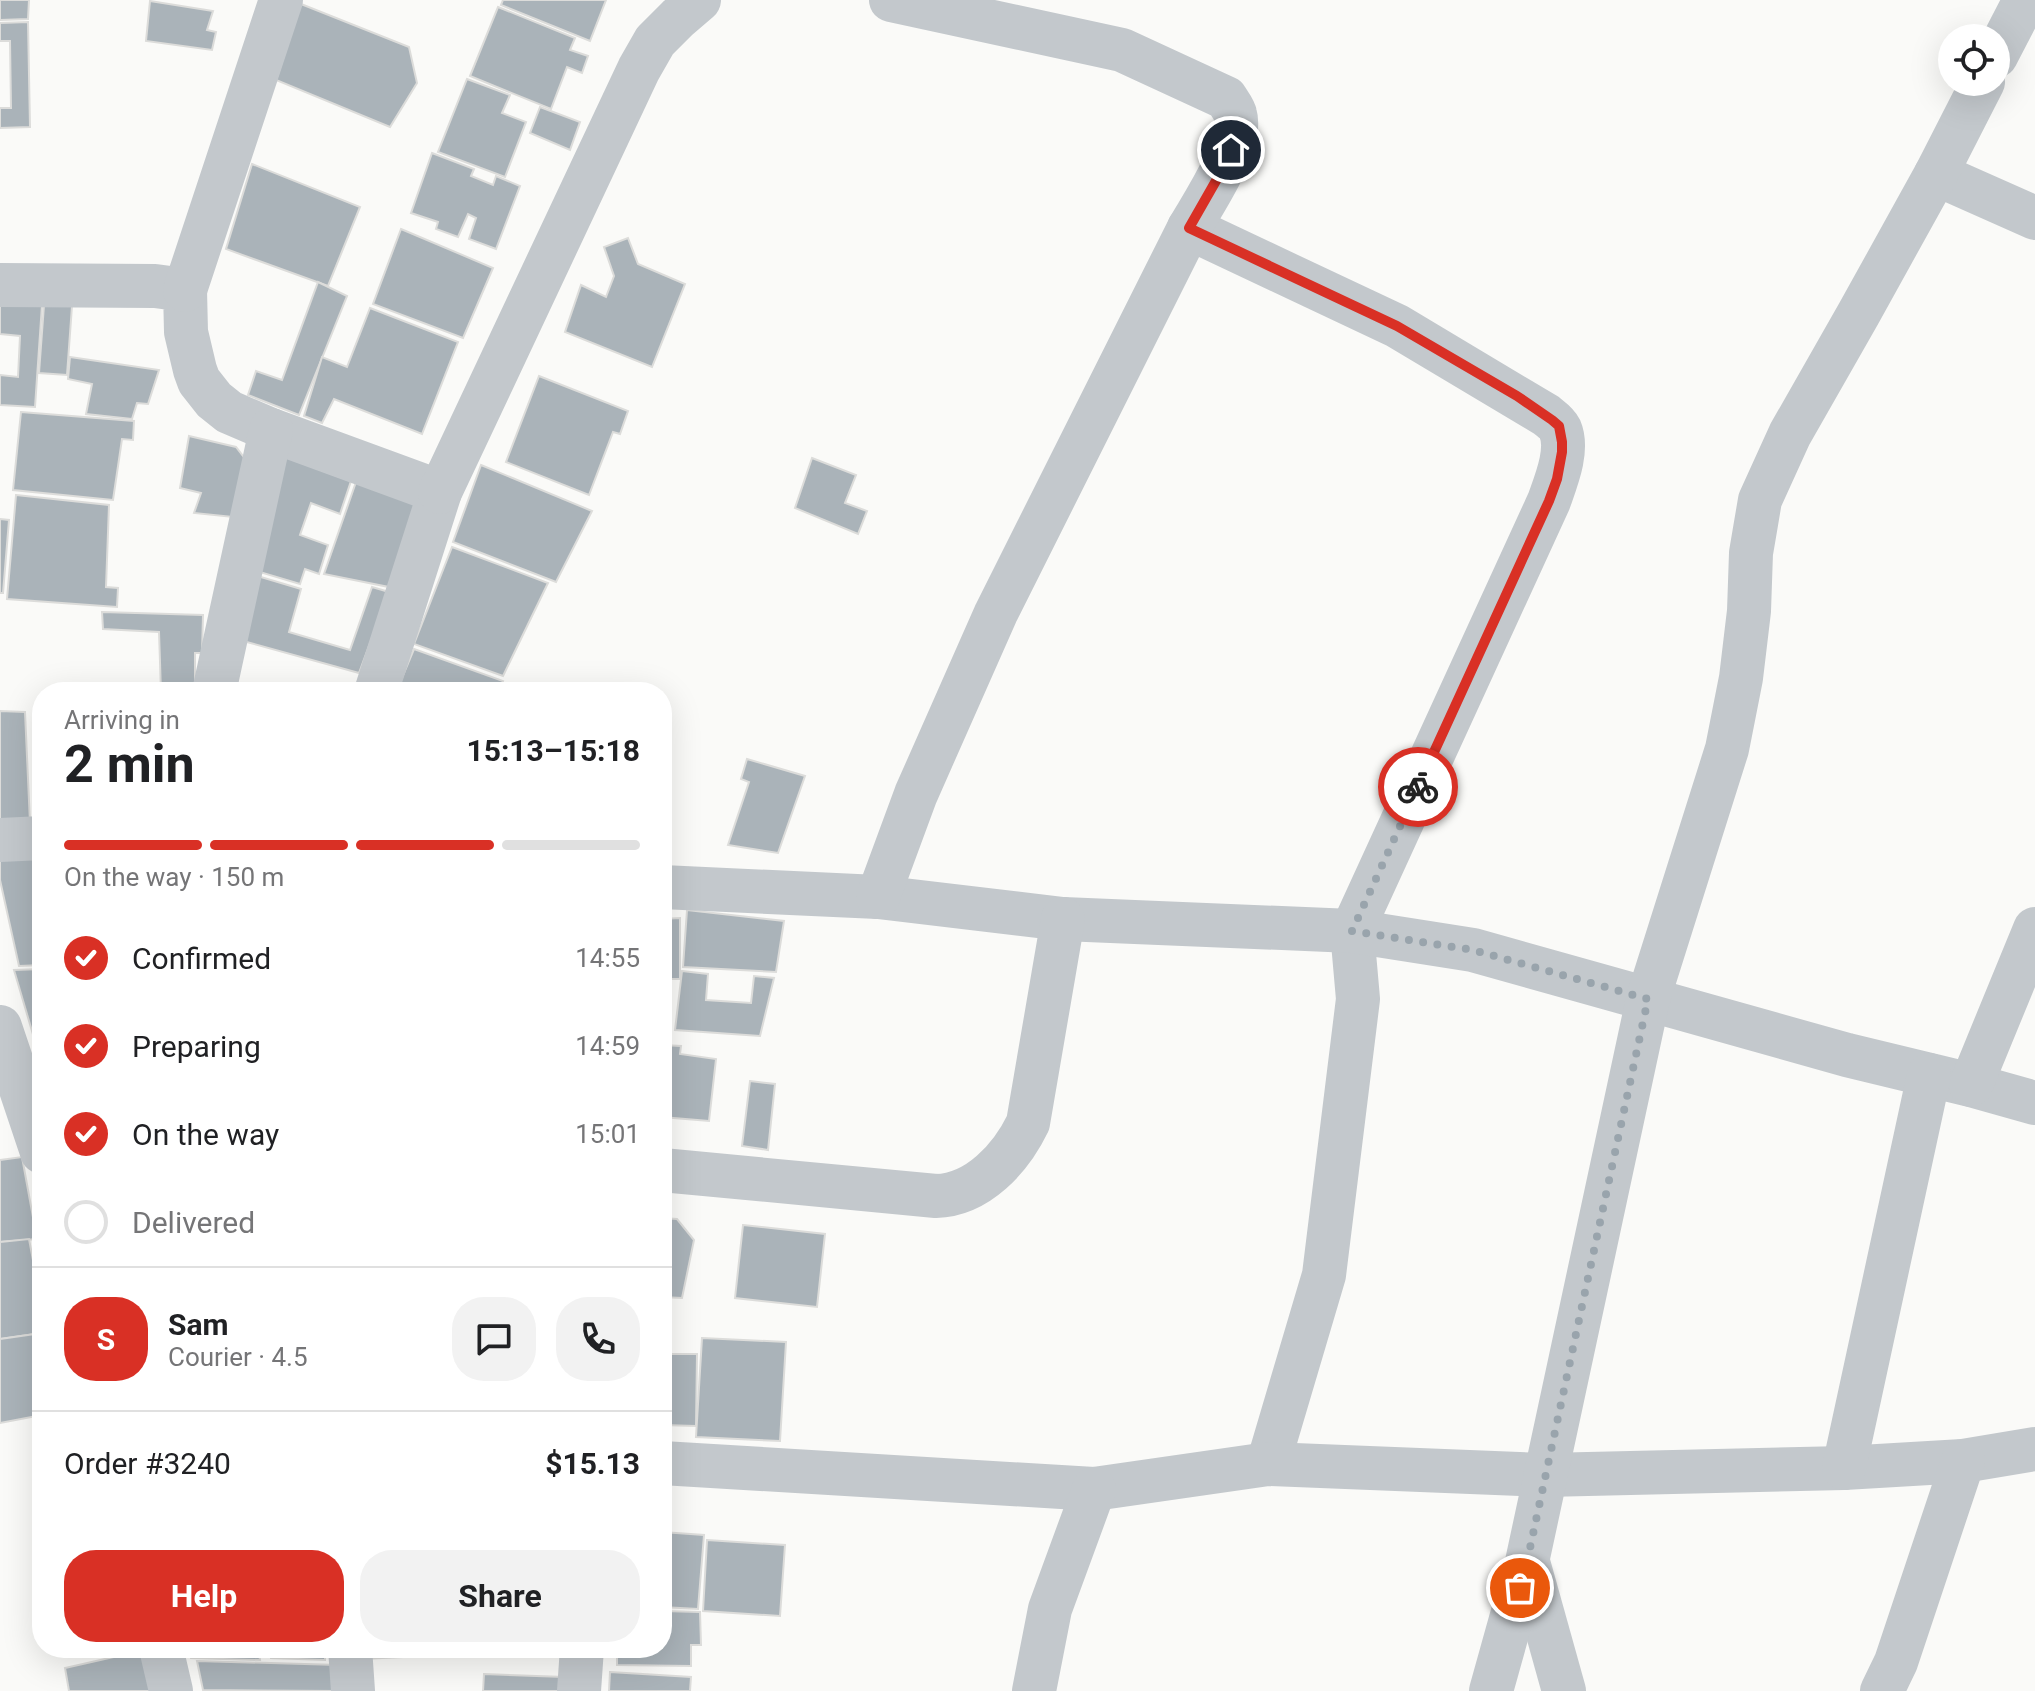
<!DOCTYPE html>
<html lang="en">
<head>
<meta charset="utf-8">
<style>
	:root { --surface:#fff; --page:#f2f2f2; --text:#202124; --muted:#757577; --line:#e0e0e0; --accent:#d93025 }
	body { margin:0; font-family:Roboto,sans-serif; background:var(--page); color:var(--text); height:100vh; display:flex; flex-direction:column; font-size:30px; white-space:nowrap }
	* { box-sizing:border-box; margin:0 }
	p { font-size:26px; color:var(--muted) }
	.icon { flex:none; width:44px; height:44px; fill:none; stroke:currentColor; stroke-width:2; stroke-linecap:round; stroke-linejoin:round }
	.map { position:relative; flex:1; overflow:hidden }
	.panel { position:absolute; left:32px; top:682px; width:640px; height:976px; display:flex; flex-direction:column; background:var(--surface); border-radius:32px; box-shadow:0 8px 32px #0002 }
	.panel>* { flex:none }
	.controls { position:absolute; left:1938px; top:24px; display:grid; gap:16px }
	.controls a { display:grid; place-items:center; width:72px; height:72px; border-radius:50%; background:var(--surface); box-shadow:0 8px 32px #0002; font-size:40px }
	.pin { position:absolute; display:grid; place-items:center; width:68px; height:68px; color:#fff; margin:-34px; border:4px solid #fff; border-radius:50%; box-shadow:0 2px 8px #0007 }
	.courier { position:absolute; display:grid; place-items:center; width:80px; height:80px; margin:-40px; border:6px solid #d93025; border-radius:50%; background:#fff; color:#222; box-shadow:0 2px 10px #0007 }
	.overview em { font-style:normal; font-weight:700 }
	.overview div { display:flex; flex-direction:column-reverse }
	.overview { display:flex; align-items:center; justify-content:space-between; height:136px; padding:0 32px }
	h1 { font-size:52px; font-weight:700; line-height:60px }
	.bar { display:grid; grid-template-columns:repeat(4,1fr); gap:12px 8px; align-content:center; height:96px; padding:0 32px }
	.bar i { height:10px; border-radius:6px; background:var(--line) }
	.bar .active { background:var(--accent) }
	.bar p { grid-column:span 4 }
	.line { display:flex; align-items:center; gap:20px; padding:0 32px; border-top:2px solid var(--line) }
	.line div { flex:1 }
	.round { display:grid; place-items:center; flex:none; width:84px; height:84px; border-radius:32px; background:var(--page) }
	ol { padding:0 32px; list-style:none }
	li { display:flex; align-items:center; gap:24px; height:88px }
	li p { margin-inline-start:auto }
	li .icon { padding:8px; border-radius:50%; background:var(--accent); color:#fff; stroke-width:4 }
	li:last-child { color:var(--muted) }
	li i { width:44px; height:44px; border:4px solid var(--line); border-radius:50% }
	.cta { display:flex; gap:16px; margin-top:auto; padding:16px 32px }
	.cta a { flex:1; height:92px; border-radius:32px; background:var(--accent); color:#fff; font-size:32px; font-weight:700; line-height:92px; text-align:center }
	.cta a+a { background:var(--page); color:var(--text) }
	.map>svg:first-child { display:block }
</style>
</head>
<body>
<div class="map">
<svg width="2035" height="1691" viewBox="0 0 2035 1691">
	<rect width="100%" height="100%" fill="#fafaf8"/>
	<g fill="#aab3b9" stroke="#dcdcda" stroke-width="2">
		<polygon points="0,0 29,0 28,19 0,20"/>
		<polygon points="503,0 606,0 590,41 501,5"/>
		<polygon points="150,1 213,11 207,30 216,32 212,50 146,41"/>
		<polygon points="301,4 409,47 417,83 390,127 276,80"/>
		<polygon points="498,7 575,38 570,50 588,56 582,73 567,67 551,109 470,76"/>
		<polygon points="28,22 30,127 0,128 0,108 11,108 10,41 0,41 0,23"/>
		<polygon points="467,79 510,95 502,113 526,122 505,177 438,152"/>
		<polygon points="540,107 580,122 570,150 530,133"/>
		<polygon points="432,153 474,169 471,176 493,185 496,176 520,186 496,249 469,239 476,218 468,214 458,237 436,229 438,222 411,213"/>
		<polygon points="252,164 360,207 328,286 226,249"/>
		<polygon points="401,229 493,268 463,338 373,304"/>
		<polygon points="628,238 638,264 685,284 652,367 565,332 581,285 606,297 614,276 604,247"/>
		<polygon points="318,282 347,296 299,415 248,395 256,371 282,380"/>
		<polygon points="0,302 42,305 35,407 0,405 0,375 18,377 20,336 0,334"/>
		<polygon points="44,305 72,306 67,375 39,373"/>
		<polygon points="370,308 458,342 422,434 334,399 322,423 304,416 322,357 347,367"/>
		<polygon points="70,357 159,370 148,404 137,403 132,419 86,414 92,384 68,379"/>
		<polygon points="539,376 628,411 620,434 613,432 589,495 506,462"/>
		<polygon points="21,412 134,421 133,440 122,439 113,500 13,490"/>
		<polygon points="189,436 236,447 246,460 233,517 194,513 201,493 180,488"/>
		<polygon points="283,456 351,481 340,514 311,503 300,535 328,545 319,574 305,569 300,584 253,570"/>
		<polygon points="812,458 856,475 845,503 867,511 858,534 795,508"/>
		<polygon points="481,465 592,511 556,582 453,542"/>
		<polygon points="356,482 422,505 389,587 324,574"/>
		<polygon points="16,495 109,505 106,587 118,588 117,607 7,599"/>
		<polygon points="0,519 9,520 3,593 0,593"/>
		<polygon points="452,547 548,583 503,676 414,644"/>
		<polygon points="254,575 301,589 289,632 350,650 372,587 389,592 359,673 243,641"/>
		<polygon points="102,612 203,615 202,653 195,653 195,692 161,692 159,632 103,629"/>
		<polygon points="414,649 503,681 499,692 396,692"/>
		<polygon points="0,711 25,712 30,823 0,829"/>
		<polygon points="747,759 805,776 778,853 728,845 749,782 741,779"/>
		<polygon points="42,854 42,965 19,966 0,880 0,859"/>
		<polygon points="687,910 784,921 776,972 683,967"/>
		<polygon points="680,918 680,979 666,979 666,952 662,952 662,919"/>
		<polygon points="42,969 42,1065 14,970"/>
		<polygon points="682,971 708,974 706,1000 751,1003 754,976 774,978 760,1036 675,1030"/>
		<polygon points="662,1045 681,1046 680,1054 716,1059 709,1121 662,1117"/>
		<polygon points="750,1081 775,1084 768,1150 742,1146"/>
		<polygon points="22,1157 37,1239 0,1242 0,1160"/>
		<polygon points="662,1218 677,1219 694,1240 682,1298 662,1297"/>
		<polygon points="743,1225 825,1234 817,1307 735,1298"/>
		<polygon points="29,1239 42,1308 42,1333 0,1339 0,1242"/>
		<polygon points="42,1333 42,1415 0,1423 0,1339"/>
		<polygon points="702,1338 786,1342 780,1441 696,1437"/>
		<polygon points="662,1354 697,1354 696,1426 662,1425"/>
		<polygon points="662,1532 704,1535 698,1609 662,1607"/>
		<polygon points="707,1540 785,1545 780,1616 703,1611"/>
		<polygon points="662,1611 700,1612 701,1645 691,1645 691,1666 617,1665 617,1648 662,1648"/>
		<polygon points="189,1648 258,1648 260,1660 191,1658"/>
		<polygon points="270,1648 325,1648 325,1660 271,1658"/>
		<polygon points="363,1648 464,1648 464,1654 363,1659"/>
		<polygon points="149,1649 157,1691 69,1691 65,1668"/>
		<polygon points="197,1661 338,1665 338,1691 203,1690"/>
		<polygon points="610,1672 691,1677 690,1691 609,1691"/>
		<polygon points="484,1674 564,1677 563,1691 483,1691"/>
	</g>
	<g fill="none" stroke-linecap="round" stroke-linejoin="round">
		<g stroke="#c3c8cc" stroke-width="44">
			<polyline points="1996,56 2025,0"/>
			<polyline points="1936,174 2035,218"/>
			<path d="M1189,228L1397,326L1546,415C1551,419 1557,423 1560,429C1569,450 1556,481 1549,501L1352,931L1358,999L1324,1275L1268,1464"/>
			<polyline points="0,285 155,286 185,290 186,332 195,370 199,381 214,400 229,412 271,430 440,492 376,692"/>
			<polyline points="185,290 281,0"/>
			<polyline points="440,492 639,69 655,41 678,18 699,0"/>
			<polyline points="214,692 271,430"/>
			<polyline points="0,840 42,838"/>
			<polyline points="662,887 878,897 1063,919 1352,931 1473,950 1847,1055 1971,1085 2035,1103"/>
			<path d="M878,897L916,794L996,613L1189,228C1204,202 1244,144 1235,114C1234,109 1229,103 1226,98L1122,50L891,0"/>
			<polyline points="0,1027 42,1152"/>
			<polyline points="1971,1085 2035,929"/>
			<path d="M662,1170L936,1196C978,1195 1011,1158 1028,1123L1063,919"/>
			<polyline points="662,1463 1094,1489 1268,1464 1545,1475 1844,1468 1963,1461 2035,1449"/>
			<polyline points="1844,1468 1929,1075"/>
			<polyline points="1528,1562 1564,1691"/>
			<polyline points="161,1648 171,1691"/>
			<polyline points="350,1648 353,1691"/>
			<polyline points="579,1691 582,1648"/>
			<polyline points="1034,1691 1050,1609 1094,1489"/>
			<polyline points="1491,1691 1527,1562 1648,999 1727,749 1741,678 1749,611 1751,553 1760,500 1790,434 1859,313 1936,174 1983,82"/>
			<polyline points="1882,1691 1896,1662 1963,1461"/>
		</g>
	</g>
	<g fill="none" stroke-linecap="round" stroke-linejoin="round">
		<polyline stroke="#99a4ac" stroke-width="8" stroke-dasharray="0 14.4" points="1418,787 1352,931 1473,950 1648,999 1527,1562 1520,1588"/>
		<polyline stroke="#d93025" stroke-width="10" points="1231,150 1221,172 1189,228 1397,326 1517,396 1552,420 1559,426 1562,442 1562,452 1557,479 1549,501 1418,787"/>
	</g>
</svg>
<div class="controls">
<a><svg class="icon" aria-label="locate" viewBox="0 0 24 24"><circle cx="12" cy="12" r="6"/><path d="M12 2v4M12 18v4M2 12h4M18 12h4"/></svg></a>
</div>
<div class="pin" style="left:1520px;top:1588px;background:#ea580c"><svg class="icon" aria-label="bag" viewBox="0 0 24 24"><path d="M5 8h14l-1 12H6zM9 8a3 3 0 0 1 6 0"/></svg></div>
<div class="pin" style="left:1231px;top:150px;background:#1f2937"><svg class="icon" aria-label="home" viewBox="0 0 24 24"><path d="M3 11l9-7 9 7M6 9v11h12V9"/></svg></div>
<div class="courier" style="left:1418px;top:787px"><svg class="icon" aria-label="bike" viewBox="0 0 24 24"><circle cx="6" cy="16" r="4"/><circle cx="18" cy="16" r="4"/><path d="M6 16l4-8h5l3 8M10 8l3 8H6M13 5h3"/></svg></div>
<section class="panel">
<div class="overview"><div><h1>2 min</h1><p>Arriving in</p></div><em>15:13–15:18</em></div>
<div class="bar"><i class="active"></i><i class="active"></i><i class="active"></i><i></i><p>On the way · 150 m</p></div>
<ol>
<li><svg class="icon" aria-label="check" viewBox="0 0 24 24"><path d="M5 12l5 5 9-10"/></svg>Confirmed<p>14:55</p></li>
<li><svg class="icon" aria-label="check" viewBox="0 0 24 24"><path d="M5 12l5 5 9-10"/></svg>Preparing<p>14:59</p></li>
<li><svg class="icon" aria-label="check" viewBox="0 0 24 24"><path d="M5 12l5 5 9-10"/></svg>On the way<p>15:01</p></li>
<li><i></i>Delivered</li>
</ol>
<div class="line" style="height:144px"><b class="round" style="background:var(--accent);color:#fff">S</b><div><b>Sam</b><p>Courier · 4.5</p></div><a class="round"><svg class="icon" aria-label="chat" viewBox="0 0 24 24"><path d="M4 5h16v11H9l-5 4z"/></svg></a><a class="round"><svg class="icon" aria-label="phone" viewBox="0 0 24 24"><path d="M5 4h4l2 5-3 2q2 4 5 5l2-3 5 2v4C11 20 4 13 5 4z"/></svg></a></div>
<div class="line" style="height:104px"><div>Order #3240</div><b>$15.13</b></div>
<div class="cta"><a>Help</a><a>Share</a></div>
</section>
</div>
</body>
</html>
